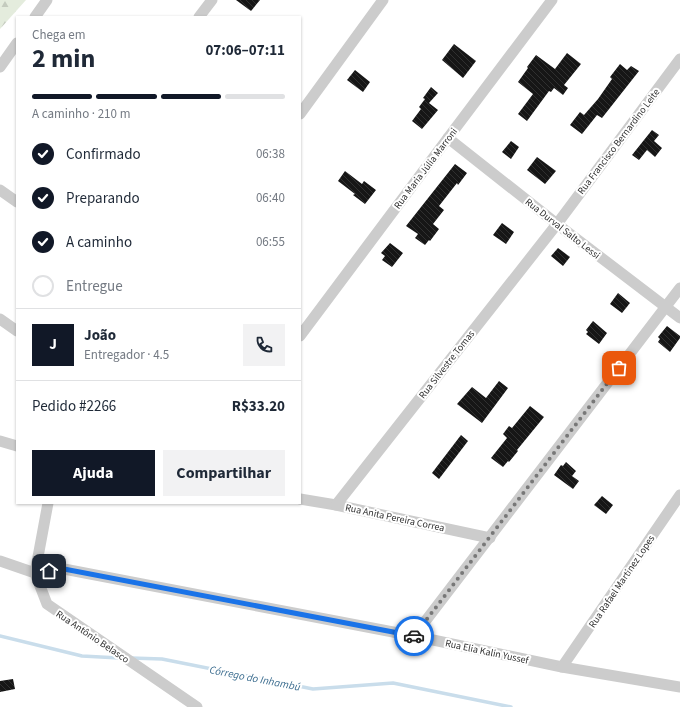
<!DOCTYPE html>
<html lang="pt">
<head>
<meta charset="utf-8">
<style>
	:root { --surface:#fff; --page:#f2f2f3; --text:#1f2937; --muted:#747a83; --line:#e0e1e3; --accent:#111827 }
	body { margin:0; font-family:"Source Sans 3",sans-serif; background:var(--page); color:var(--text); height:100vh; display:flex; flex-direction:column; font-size:15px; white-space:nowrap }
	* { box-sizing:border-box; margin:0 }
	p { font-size:13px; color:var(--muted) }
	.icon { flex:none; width:22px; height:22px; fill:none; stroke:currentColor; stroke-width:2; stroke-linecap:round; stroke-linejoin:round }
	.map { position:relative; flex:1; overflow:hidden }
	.details { position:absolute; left:16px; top:16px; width:285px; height:488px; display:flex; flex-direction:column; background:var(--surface); border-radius:0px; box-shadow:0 1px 3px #0004 }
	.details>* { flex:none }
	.pin { position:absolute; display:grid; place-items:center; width:34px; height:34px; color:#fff; margin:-17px; border-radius:8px; box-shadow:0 2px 6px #0006 }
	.courier { position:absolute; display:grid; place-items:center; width:40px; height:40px; margin:-20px; border:3px solid #1a73e8; border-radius:50%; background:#fff; color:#222; box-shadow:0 1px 5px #0007 }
	.headline em { font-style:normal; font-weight:700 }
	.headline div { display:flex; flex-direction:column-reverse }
	.headline { display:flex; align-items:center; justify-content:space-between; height:68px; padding:0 16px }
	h1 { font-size:26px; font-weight:700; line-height:30px }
	.bar { display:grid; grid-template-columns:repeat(4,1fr); gap:6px 4px; align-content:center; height:48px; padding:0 16px }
	.bar i { height:5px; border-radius:3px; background:var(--line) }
	.bar .selected { background:var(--accent) }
	.bar p { grid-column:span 4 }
	.line { display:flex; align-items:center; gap:10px; padding:0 16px; border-top:1px solid var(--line) }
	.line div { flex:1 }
	.round { display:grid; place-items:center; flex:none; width:42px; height:42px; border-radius:0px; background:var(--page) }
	ol { padding:0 16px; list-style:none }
	li { display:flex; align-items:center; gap:12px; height:44px }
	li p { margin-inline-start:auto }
	li .icon { padding:4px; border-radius:50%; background:var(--accent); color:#fff; stroke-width:4 }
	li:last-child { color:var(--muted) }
	li i { width:22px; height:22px; border:2px solid var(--line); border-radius:50% }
	.action { display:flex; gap:8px; margin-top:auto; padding:8px 16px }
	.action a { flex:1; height:46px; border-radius:0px; background:var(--accent); color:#fff; font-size:16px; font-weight:700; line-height:46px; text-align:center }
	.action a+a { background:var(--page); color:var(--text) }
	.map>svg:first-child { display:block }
</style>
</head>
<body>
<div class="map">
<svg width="680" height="707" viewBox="0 0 680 707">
	<defs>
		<pattern id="forest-firs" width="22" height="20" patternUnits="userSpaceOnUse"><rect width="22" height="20" fill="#e4ecdd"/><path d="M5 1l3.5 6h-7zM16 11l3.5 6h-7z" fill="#c4cbbe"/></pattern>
		<pattern id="building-back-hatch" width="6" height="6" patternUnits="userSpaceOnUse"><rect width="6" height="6" fill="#161616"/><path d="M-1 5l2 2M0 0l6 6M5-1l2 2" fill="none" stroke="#303030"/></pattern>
	</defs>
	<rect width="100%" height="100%" fill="#fff"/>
	<polygon fill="url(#forest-firs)" points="0,0 26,0 0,29"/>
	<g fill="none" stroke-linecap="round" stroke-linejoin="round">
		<g stroke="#c9ddeb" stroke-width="3.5">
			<polyline points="0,636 82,656 119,658"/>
			<polyline points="131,658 162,659 313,689 393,683 511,707"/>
		</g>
	</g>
	<g fill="url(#building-back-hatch)">
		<polygon points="236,0 260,0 251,11"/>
		<polygon points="454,44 476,61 463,78 442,60"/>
		<polygon points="567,53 581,64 564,85 568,88 563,95 554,88 551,92 549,91 527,121 518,114 533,94 518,82 528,68 527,67 536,55 555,69"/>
		<polygon points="620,64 627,70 631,66 639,71 602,118 597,115 582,134 570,125 580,112 584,115 598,99 612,79 610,77"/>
		<polygon points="355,70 370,82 363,92 347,80"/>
		<polygon points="431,87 438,93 429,103 438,110 422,129 412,121 421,109 419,107 425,99 423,98"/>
		<polygon points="652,130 659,135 654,141 662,148 655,157 647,150 639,160 632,155"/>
		<polygon points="511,141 519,147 511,159 502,152"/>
		<polygon points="537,157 556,171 545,184 527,170"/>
		<polygon points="455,164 467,173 458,185 457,183 439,206 444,210 433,224 439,229 430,241 429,240 425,245 415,238 418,234 406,226"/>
		<polygon points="345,171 362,184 364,181 376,190 365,204 353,195 355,194 338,181"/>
		<polygon points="502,223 514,232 506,244 493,235"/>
		<polygon points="390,243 403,253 392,267 382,260 385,256 381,253"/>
		<polygon points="558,248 570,257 563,266 551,256"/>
		<polygon points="618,293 630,303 622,313 610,304"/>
		<polygon points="593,321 607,333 599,344 586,334 588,332 586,330"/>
		<polygon points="667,326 680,336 680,338 670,352 658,342 660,339 658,337"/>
		<polygon points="499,381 508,388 482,423 457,404 472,387 486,398"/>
		<polygon points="530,406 544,417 517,450 518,451 509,462 508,461 503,467 491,458 507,438 503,434 509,426 512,428"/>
		<polygon points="461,435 468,441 439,479 432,473"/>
		<polygon points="566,462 576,471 572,476 579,481 573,489 554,475 561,465 563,466"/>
		<polygon points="602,496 613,505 606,514 594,505"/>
		<polygon points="13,679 15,689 0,692 0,681"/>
	</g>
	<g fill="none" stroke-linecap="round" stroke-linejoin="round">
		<g stroke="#ccc" stroke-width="11">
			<polyline points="35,17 47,0"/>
			<polyline points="199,17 212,0"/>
			<polyline points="0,67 17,43"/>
			<polyline points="300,114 383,0"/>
			<polyline points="448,138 557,224 680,318"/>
			<polyline points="0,190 17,202"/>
			<polyline points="0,319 17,331"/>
			<polyline points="300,336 448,138 552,0"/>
			<polyline points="0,441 17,446"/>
			<polyline points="300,499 336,505 490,538"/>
			<polyline points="48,503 35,573 64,569 414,636 562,667 680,687"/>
			<polyline points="336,505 557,224 680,59"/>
			<polyline points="0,561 35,573 47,604 197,707"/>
			<polyline points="414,636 680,288"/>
			<polyline points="562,667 680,495"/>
		</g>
	</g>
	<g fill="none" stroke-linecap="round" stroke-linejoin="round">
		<polyline stroke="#787878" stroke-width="4" stroke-dasharray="0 7.2" points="414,636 619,368"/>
		<polyline stroke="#1a73e8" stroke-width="5" points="49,571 64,569 414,636"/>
	</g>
	<g text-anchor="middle" stroke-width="4" stroke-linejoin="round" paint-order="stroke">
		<g font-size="10" fill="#2f2f2f" stroke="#fff">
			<text transform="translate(618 141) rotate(-53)" y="4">Rua Francisco Bernardino Leite</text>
			<text transform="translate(425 168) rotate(-53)" y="4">Rua Maria Júlia Marroni</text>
			<text transform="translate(563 228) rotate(38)" y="4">Rua Durval Salto Lessi</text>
			<text transform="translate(446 364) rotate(-52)" y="4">Rua Silvestre Tomas</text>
			<text transform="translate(395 517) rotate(12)" y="4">Rua Anita Pereira Correa</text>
			<text transform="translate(621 581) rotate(-56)" y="4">Rua Rafael Martinez Lopes</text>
			<text transform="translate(93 636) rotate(34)" y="4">Rua Antônio Belasco</text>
			<text transform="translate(487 651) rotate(12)" y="4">Rua Elia Kalin Yussef</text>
		</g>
		<g font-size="11" font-style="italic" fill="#3d6e90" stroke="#fff">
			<text transform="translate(255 678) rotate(11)" y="4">Córrego do Inhambú</text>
		</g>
	</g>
</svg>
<div class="pin" style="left:619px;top:368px;background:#ea580c"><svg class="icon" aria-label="bag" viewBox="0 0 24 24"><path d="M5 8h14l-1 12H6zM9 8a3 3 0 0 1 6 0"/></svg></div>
<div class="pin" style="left:49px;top:571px;background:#1f2937"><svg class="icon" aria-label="home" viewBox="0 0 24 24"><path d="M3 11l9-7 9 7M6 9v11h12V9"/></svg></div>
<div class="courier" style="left:414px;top:636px"><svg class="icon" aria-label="car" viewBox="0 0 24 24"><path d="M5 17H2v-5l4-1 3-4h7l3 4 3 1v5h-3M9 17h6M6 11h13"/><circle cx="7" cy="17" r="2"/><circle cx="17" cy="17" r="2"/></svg></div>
<section class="details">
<div class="headline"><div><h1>2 min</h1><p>Chega em</p></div><em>07:06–07:11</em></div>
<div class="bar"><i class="selected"></i><i class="selected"></i><i class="selected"></i><i></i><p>A caminho · 210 m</p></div>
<ol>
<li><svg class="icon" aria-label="check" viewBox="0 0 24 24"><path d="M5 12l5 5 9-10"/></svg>Confirmado<p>06:38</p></li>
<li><svg class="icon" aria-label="check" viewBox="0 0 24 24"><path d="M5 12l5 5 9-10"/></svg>Preparando<p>06:40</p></li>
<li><svg class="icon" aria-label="check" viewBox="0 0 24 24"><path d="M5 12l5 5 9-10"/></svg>A caminho<p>06:55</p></li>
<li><i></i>Entregue</li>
</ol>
<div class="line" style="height:72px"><b class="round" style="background:var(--accent);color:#fff">J</b><div><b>João</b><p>Entregador · 4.5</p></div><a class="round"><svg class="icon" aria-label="phone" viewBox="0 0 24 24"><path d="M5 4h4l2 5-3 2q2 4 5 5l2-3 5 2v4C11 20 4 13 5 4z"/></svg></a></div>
<div class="line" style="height:52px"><div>Pedido #2266</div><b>R$33.20</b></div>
<div class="action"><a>Ajuda</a><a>Compartilhar</a></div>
</section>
</div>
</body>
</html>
